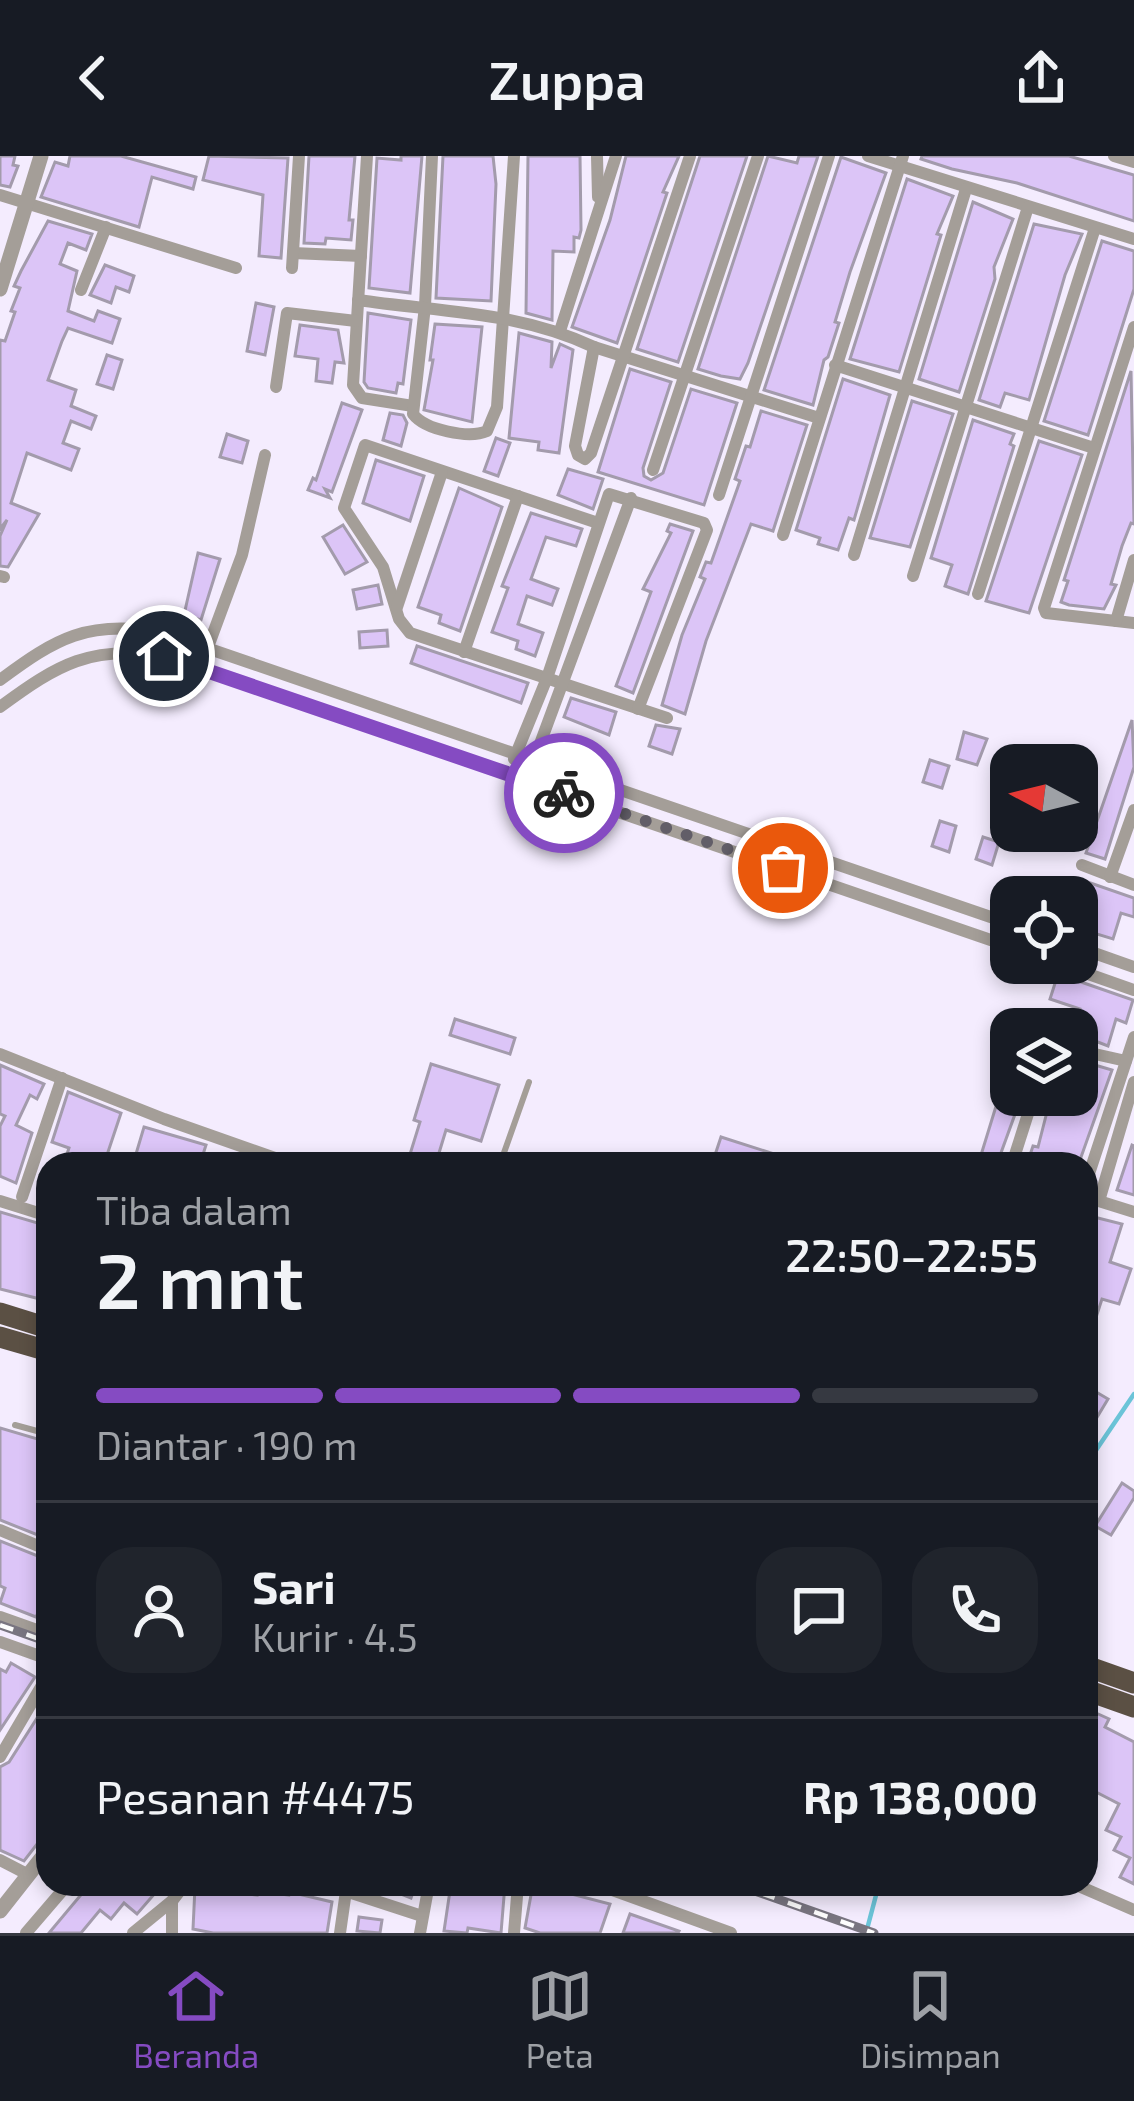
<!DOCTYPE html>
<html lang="id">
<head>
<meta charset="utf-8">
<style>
	:root { --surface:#171b24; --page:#20242c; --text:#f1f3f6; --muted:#9ea1a6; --line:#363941; --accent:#854bc2 }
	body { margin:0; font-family:"Exo 2",sans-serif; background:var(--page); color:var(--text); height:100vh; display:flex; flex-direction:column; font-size:45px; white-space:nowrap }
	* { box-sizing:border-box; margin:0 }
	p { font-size:39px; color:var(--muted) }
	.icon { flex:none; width:66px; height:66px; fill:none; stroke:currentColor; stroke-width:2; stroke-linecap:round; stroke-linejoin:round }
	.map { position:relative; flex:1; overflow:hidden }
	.panel { position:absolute; left:36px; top:996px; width:1062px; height:744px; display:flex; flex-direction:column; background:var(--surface); border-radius:36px; box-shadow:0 6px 18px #0003 }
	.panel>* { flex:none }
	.needle { width:78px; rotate:277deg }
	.buttons { position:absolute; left:990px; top:588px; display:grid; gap:24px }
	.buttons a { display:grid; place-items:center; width:108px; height:108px; border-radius:24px; background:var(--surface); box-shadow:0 6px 18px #0003; font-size:60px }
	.pin { position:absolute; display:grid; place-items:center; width:102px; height:102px; color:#fff; margin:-51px; border:6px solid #fff; border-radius:50%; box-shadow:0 3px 12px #0007 }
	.courier { position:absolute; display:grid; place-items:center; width:120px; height:120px; margin:-60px; border:9px solid #854bc2; border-radius:50%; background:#fff; color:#222; box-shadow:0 3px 15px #0007 }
	.head em { font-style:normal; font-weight:600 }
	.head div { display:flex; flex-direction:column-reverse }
	.head { display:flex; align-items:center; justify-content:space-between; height:204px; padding:0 60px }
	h1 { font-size:78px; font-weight:600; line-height:90px }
	.bar { display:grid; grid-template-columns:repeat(4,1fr); gap:18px 12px; align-content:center; height:144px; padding:0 60px }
	.bar i { height:15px; border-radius:9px; background:var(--line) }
	.bar .current { background:var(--accent) }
	.bar p { grid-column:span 4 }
	.line { display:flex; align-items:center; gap:30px; padding:0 60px; border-top:3px solid var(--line) }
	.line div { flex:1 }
	.round { display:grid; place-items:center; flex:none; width:126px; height:126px; border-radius:36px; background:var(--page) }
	header { display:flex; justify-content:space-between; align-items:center; height:156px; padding:0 60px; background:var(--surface); font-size:54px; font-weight:600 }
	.tab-bar { display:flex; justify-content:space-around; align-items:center; height:168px; border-top:3px solid var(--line); background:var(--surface); font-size:33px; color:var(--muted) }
	.tab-bar a { display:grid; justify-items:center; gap:6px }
	.tab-bar .current { color:var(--accent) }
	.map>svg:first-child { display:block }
</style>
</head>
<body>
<header><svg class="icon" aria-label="back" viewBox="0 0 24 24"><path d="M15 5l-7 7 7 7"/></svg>Zuppa<svg class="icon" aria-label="share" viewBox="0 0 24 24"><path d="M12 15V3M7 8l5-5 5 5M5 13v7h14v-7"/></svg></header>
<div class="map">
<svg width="1134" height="1777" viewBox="0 0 1134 1777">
	<rect width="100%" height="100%" fill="#f4ecfe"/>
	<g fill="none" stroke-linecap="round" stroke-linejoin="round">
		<g stroke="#6bc4d8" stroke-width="4.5">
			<polyline points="1086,1309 1134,1238"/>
			<polyline points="866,1777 879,1728"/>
		</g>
	</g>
	<g fill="#dcc5f7" stroke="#a39bac" stroke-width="3">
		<polygon points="0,0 15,0 13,9 18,10 10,31 0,29"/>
		<polygon points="70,0 121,0 196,21 193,33 152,21 139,71 41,41 55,6 68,10"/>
		<polygon points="209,0 288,2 281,102 259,100 263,39 203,24"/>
		<polygon points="309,0 355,0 349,64 353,64 351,84 326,82 325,88 304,87"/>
		<polygon points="401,0 422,0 410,137 369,132 377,2 401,4"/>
		<polygon points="443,0 493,0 496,28 491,145 436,142"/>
		<polygon points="528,0 580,0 581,74 579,82 574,81 574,96 553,95 552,164 526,157"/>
		<polygon points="626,0 679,0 663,36 667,37 617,187 572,171 610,64"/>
		<polygon points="700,0 747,0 678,206 637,193"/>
		<polygon points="768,0 797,7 799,0 818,0 748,207 740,223 721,220 698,213"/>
		<polygon points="922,0 1069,0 1134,19 1134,65 1017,27 952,13 921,3"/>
		<polygon points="841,1 886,17 850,116 835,166 839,167 828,201 824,204 813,249 764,234"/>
		<polygon points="907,23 953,40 937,78 941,79 899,216 850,203"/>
		<polygon points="973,46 1013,63 994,111 995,123 959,236 919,223"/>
		<polygon points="48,65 92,78 86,94 68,87 60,108 77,115 68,155 94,165 98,155 120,163 112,187 68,172 62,185 48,224 76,234 71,250 96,260 91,273 71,265 63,287 79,293 71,314 27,297 11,347 39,358 8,411 0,410 0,380 7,364 0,373 0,184 5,185 15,156 11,155 20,132 14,130 21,115"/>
		<polygon points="1034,68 1082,78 1065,119 1029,244 1005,237 1000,251 979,244"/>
		<polygon points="1102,85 1134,95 1134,133 1088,279 1044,265"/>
		<polygon points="105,109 134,120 129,136 116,131 111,147 90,139"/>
		<polygon points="256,147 274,151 265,199 247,195"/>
		<polygon points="368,157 411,164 403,228 398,227 396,237 368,232 364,226"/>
		<polygon points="435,168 482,171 472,266 424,254 433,204 430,204"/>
		<polygon points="300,169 338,174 344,207 335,206 332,227 316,225 318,203 295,200"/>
		<polygon points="519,177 552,186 551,212 560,188 573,194 559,297 538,294 539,286 509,282"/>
		<polygon points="107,199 122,204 113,233 97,228"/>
		<polygon points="630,213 671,226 643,312 644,320 651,324 663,317 691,233 737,247 704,349 598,316"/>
		<polygon points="1131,215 1134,368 1131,367 1122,390 1111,428 1116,429 1104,453 1069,449 1061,446 1068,425 1064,424"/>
		<polygon points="843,223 890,239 854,364 849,362 838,394 818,388 820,382 796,374"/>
		<polygon points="912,245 953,258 910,391 870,382"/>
		<polygon points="342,247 362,254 332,336 325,333 330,342 308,334 313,322 316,324"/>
		<polygon points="761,255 807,269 773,375 751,368 706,485 685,558 662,549 682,479 705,423 700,421 706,406 711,407 740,325 735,323 746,290 750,291"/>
		<polygon points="390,257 403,259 407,267 401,290 383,284"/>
		<polygon points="973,264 1014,278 1010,288 1014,290 968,438 945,430 952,409 931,402"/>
		<polygon points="227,278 248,285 242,307 220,301"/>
		<polygon points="496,282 510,287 498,320 484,315"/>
		<polygon points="1039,285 1082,299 1029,457 986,445"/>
		<polygon points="376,304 424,320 410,365 363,347"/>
		<polygon points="568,313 603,323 593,353 558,339"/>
		<polygon points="459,332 502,351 460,475 439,467 441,459 418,451"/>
		<polygon points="531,357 582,373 576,390 546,381 531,423 558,433 552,449 527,440 518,468 543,477 535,500 516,493 518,485 492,476 508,432 502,430"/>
		<polygon points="670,368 693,375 633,537 616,530 651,436 643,433 671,377 667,375"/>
		<polygon points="343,369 367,406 345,418 323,381"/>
		<polygon points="198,397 220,403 201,464 184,459"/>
		<polygon points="378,429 382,448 357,453 353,434"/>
		<polygon points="387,474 388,490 360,492 359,476"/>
		<polygon points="417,490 528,527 521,547 411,507"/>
		<polygon points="571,542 616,556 609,579 564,561"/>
		<polygon points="1132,564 1134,611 1105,703 1086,697"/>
		<polygon points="656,569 680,573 672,598 649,590"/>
		<polygon points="964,576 987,583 977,609 957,603"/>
		<polygon points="930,604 949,610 942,632 923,626"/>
		<polygon points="940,665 956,670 949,696 932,690"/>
		<polygon points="983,681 999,686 992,709 976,703"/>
		<polygon points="1076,722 1134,742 1134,761 1121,757 1113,783 1077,772 1077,741 1069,741"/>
		<polygon points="1058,818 1133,844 1126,867 1116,863 1108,890 1077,878 1074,873 1080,853 1050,843"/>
		<polygon points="455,863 515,882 510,898 450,879"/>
		<polygon points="1088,907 1112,914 1080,1004 1076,1003 1075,1008 1027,1008 1033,990 1038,991 1049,948 1055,939 1077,939 1077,908 1087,911"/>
		<polygon points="431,908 499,929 481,985 446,974 439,997 466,1008 407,1008 420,966 414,964"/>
		<polygon points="1009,908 1011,939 1022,939 998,1005 981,999"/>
		<polygon points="0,909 44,928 37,943 30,939 16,969 32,977 16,1027 0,1020 0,970 5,960 0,958"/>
		<polygon points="68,936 121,957 104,1008 88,1008 67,998 69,992 52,986"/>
		<polygon points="144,971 206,989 200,1008 133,1008"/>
		<polygon points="721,981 799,1006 798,1008 712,1008"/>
		<polygon points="1132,989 1134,990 1134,1039 1117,1034"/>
		<polygon points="0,1056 48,1070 48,1145 0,1133"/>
		<polygon points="1086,1059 1122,1068 1110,1106 1131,1113 1119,1148 1102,1143 1088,1186"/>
		<polygon points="1086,1230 1108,1243 1096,1263 1086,1258"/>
		<polygon points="0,1272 48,1286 48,1383 0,1364"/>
		<polygon points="1122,1327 1134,1335 1134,1342 1111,1379 1095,1370"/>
		<polygon points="0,1385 48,1404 48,1461 38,1457 36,1461 0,1447 5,1432 0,1430"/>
		<polygon points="11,1507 35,1521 0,1574 0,1513 6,1516"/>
		<polygon points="48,1545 48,1674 24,1705 0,1694 0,1611 9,1606"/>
		<polygon points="1096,1557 1109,1563 1105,1571 1134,1586 1134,1728 1120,1721 1130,1702 1114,1694 1121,1681 1106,1674 1119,1648 1094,1635 1086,1652 1086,1577"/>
		<polygon points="90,1728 163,1728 137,1758 124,1747 111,1763 100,1754 81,1777 49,1777"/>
		<polygon points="376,1728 416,1728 411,1742"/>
		<polygon points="451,1728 505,1728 501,1777 468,1772 467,1777 444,1775"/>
		<polygon points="533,1728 610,1748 600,1777 540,1777 525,1772"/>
		<polygon points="195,1731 257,1739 257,1735 289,1739 290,1736 332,1746 327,1777 213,1777 193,1773"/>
		<polygon points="630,1758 679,1775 678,1777 623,1777"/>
		<polygon points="359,1761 382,1764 380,1777 357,1775"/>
	</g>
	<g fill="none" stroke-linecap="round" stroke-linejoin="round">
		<g stroke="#a49e98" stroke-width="6">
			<polyline points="500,1008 529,926"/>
			<polyline points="15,1269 48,1278"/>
		</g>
		<g stroke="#a49e98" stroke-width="12">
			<polyline points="367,0 353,229 362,242 413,250"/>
			<path d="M432,0L425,150L413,258C425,274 469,283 487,275L497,251L514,0"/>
			<polyline points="597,0 598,41"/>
			<polyline points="868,0 1134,83"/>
			<polyline points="1114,0 1134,6"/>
			<polyline points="0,39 236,112"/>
			<polyline points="293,97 361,100"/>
			<polyline points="292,112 299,0"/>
			<polyline points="81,134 106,71"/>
			<path d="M358,144C439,156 518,155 594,191L819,262"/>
			<polyline points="1134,171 1044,452 1046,457 1134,467"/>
			<polyline points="560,175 616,0"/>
			<polyline points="594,191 575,290 578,299 585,303 591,297 690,0"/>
			<polyline points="835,209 1094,292"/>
			<polyline points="276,231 287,157 356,165"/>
			<polyline points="653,314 758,0"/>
			<polyline points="719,339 829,0"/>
			<polyline points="598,367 365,289 344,352 383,411 399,463 410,477 667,562"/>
			<polyline points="783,379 903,0"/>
			<polyline points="854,399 966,33"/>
			<polyline points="0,420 4,421"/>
			<polyline points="913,420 1028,51"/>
			<polyline points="978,438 1095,72"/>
			<polyline points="397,451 442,316"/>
			<polyline points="1116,465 1134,404"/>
			<polyline points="464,496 518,340"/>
			<polyline points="201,510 242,399 265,299"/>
			<path d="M0,524C56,482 88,464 160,476L1011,768"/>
			<path d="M0,551C58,508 91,489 164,500L1011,791"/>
			<polyline points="514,603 547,522 609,338 704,367 707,374 638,553"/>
			<polyline points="527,623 631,342"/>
			<polyline points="1082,709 1134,729"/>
			<polyline points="1110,721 1134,654"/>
			<polyline points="1077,791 1134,811"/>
			<polyline points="1057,807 1134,834"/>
			<polyline points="1077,894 1126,905"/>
			<polyline points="0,898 164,963 292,1008"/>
			<polyline points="1012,1008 1034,939"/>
			<polyline points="1086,1027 1134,881"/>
			<polyline points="22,1041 62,922"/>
			<polyline points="1086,1041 1134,1056"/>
			<polyline points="0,1045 48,1060"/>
			<polyline points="1099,1045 1134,926"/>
			<polyline points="0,1374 48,1394"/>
			<polyline points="0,1461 48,1478"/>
			<polyline points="0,1486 48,1503"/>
			<polyline points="0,1601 48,1519"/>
			<polyline points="0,1704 27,1718"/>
			<polyline points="324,1728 422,1760"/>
			<polyline points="596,1728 731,1777"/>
			<polyline points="1074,1728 1134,1754"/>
			<polyline points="872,1731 873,1728"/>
			<polyline points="26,1777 68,1728"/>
			<polyline points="133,1777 172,1745 185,1728"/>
			<polyline points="172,1777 172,1745"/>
			<polyline points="340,1777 346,1735"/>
			<polyline points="420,1777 429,1728"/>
			<polyline points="514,1777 518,1728"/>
		</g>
		<g stroke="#a49e98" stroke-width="15">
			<polyline points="0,133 41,0"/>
			<polyline points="0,1755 48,1694"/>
		</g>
		<g stroke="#5b5044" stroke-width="21">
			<polyline points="0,1157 48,1172"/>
			<polyline points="0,1181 48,1195"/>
			<polyline points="1086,1510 1134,1527"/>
			<polyline points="1086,1534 1134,1551"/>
		</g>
		<g stroke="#797580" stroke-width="9">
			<g id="rail">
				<polyline points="0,1469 48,1486"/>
				<polyline points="735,1728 874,1777"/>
			</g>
		</g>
		<use href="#rail" stroke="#fdfdfd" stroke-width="4.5" stroke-dasharray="14" stroke-linecap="butt"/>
	</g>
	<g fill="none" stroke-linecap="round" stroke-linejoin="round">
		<polyline stroke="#625e68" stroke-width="12" stroke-dasharray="0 21.6" points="564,637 783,712"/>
		<polyline stroke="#854bc2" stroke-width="15" points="164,500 564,637"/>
	</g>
</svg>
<div class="buttons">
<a><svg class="needle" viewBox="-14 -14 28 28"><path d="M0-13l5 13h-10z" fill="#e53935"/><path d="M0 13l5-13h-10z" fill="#9ea1a6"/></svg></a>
<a><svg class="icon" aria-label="locate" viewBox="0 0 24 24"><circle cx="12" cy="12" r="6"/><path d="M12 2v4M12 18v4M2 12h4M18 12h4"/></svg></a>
<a><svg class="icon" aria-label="layers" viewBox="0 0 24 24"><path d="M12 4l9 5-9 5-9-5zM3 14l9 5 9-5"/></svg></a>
</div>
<div class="pin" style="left:783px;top:712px;background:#ea580c"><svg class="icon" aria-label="bag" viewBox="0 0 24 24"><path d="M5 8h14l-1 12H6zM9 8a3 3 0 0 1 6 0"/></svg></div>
<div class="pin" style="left:164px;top:500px;background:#1f2937"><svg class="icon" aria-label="home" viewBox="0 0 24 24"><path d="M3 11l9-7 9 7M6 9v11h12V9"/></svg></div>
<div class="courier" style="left:564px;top:637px"><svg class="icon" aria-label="bike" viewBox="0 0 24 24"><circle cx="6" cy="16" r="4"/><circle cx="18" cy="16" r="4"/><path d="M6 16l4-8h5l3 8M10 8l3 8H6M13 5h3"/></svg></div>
<section class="panel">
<div class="head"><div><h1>2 mnt</h1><p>Tiba dalam</p></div><em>22:50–22:55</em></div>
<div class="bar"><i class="current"></i><i class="current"></i><i class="current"></i><i></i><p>Diantar · 190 m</p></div>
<div class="line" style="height:216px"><a class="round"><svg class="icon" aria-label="person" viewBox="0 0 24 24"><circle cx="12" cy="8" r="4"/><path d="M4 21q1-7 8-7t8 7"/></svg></a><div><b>Sari</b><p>Kurir · 4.5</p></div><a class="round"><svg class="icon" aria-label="chat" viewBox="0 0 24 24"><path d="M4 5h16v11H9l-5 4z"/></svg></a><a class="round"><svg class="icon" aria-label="phone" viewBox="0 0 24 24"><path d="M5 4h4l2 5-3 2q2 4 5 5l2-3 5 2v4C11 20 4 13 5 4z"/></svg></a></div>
<div class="line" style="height:156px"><div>Pesanan #4475</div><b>Rp 138,000</b></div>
</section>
</div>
<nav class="tab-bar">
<a class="current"><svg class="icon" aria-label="home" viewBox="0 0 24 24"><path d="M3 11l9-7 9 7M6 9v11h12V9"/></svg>Beranda</a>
<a><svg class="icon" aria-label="map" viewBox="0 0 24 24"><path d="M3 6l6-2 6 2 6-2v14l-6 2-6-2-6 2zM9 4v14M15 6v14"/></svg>Peta</a>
<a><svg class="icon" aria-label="saved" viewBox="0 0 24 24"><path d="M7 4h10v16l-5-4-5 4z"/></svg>Disimpan</a>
</nav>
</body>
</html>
